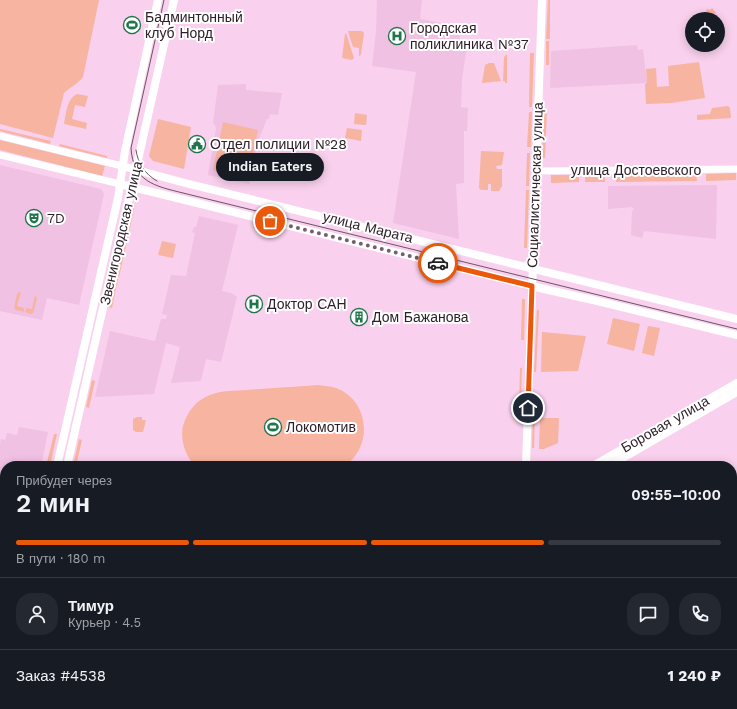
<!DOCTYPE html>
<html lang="ru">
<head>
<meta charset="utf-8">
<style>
	:root { --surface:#171b24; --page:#242831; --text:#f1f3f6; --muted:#9ea1a6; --line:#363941; --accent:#ea580c }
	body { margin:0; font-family:"Work Sans",sans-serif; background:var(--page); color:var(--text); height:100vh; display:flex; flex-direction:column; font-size:15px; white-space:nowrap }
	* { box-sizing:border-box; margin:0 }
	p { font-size:13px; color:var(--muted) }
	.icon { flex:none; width:22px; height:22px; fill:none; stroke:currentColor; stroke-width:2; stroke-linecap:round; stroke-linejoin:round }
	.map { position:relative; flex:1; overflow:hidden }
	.details { position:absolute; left:0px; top:461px; width:737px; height:248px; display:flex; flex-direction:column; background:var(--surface); border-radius:16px 16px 0 0; box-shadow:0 2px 10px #0003 }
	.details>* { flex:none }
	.tools { position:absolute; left:685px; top:12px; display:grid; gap:8px }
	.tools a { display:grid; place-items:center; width:40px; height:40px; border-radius:50%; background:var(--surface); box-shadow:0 2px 10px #0003; font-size:20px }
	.pin { position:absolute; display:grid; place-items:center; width:34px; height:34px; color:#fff; margin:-17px; border:2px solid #fff; border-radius:50%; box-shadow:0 1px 4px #0007 }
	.courier { position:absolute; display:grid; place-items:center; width:40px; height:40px; margin:-20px; border:3px solid #ea580c; border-radius:50%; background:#fff; color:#222; box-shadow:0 1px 5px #0007 }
	.bubble { position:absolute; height:28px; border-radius:14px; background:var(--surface); box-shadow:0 2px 10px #0003; font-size:13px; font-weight:600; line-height:28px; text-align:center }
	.headline em { font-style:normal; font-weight:600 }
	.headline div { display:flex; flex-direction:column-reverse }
	.headline { display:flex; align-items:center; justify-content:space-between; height:68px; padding:0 16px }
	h1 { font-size:26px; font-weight:600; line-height:30px }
	.bar { display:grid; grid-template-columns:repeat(4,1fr); gap:6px 4px; align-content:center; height:48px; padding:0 16px }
	.bar i { height:5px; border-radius:3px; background:var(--line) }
	.bar .selected { background:var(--accent) }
	.bar p { grid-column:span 4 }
	.line { display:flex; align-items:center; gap:10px; padding:0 16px; border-top:1px solid var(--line) }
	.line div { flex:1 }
	.round { display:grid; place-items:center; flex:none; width:42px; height:42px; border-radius:16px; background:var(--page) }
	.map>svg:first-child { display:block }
</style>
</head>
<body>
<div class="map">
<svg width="737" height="709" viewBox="0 0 737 709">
	<rect width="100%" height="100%" fill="#f9d0ed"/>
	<g fill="#f0c1e3">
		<polygon points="377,0 422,0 420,19 453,25 452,31 460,32 459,47 467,47 462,79 461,107 468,108 467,131 464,131 464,183 456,184 459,239 393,223 416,72 372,66 376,32"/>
		<polygon points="637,45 638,50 643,49 647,83 550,88 551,51"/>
		<polygon points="246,84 246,90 282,93 278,115 270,114 269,119 267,119 258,141 249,184 208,175 216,129 215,125 213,123 218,85"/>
		<polygon points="0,165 101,189 104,194 79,305 47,298 42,320 0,311"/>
		<polygon points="717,185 716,239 644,231 642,238 631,235 632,211 634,209 632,207 608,209 608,186"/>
		<polygon points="199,216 238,225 222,291 231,293 237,297 221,362 206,359 201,381 171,383 180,347 166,343 154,394 95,397 110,331 155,341 161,319 166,319 167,315 162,314 171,275 186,276 195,233 192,232 194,227 196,227"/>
		<polygon points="19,427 48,432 41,466 5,466 5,569 0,569 0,445 1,439 5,440 7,433 17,435"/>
		<polygon points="732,682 737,683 737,709 675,709 676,704 732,704"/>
		<polygon points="282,704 309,704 344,709 273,709"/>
	</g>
	<g fill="#f7b4a1">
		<path d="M0,0H99L83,77C78,84 70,87 64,93L53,138L0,124Z"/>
		<polygon points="548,0 550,0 550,39 546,39"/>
		<polygon points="712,8 716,13 714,15 716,19 706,19 707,16 705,14 707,9 710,10"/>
		<polygon points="348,31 362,31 364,33 361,54 360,56 359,56 359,48 353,47"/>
		<polygon points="346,33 354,58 352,60 342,58 345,34"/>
		<polygon points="546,41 549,41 549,65 546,65 546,50 547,49 546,49"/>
		<polygon points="530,53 534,53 532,107 529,107"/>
		<polygon points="507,54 507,83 505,83 505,81 503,81 504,57"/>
		<polygon points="699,62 705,98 671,103 646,104 645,84 647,83 646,69 656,68 657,87 669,86 668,66"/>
		<polygon points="489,63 494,63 501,81 482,83 485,65"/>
		<path d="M77,94L88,96L85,107L75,105L72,119L87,123L86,129L64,124C66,114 67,98 77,94Z"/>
		<polygon points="728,106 730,108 731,118 697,120 697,115 710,114 712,108"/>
		<polygon points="544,109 547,109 545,158 542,158"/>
		<polygon points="529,112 532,112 531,147 527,147"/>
		<polygon points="355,113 367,115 366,125 354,124"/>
		<polygon points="158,119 191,127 184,169 153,161 149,156"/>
		<polygon points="223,122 258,130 248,177 213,170"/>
		<polygon points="347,128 362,130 361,141 345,138"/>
		<polygon points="0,129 51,141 50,144 0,131"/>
		<polygon points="0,140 105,166 102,176 0,150"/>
		<polygon points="60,144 107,156 107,158 59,146"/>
		<polygon points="481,151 504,152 502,165 496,166 497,169 502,169 502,186 499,191 491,191 491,184 488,184 488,190 481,190 479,188"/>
		<polygon points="527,153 530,153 529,186 526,186"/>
		<polygon points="736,173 736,180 706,181 706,174"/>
		<polygon points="696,174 697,181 616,182 616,175"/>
		<polygon points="551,175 579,175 579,182 551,183"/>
		<rect x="585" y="175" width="20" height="7"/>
		<polygon points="526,190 529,190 527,248 524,248"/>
		<polygon points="132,204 135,205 119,277 116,276"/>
		<polygon points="162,241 176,244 173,258 158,255"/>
		<polygon points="115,279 118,279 112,308 109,307"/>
		<polygon points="19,292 21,292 17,306 24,308 24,312 16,310 14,308 17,294"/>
		<polygon points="35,295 37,299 33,313 31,314 25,312 26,308 32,309"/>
		<polygon points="522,299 525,299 524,340 521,340"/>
		<polygon points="537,310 539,310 536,372 534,372"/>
		<polygon points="613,318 640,324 634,351 607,344"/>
		<polygon points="648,326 660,328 654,356 642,353"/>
		<polygon points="542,332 586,336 578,371 541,372"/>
		<polygon points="520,368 522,368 521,405 519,406"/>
		<polygon points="92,380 95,381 89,408 86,407"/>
		<path d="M318,385C324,386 330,386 336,388C370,401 373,446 345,466H195C185,455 180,440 183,426C187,412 196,400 210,395C222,390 235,391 247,390C271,388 294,387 318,385Z"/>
		<polygon points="533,412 535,412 534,448 532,448"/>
		<polygon points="137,417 142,417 142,420 146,420 143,432 136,432 133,430 133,419"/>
		<polygon points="540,418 559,418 558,443 544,449 539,449"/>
		<polygon points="54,434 57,434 50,466 46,466"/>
		<polygon points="79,439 82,440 76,466 73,466"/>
		<polygon points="732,638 737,638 735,658 732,658"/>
		<polygon points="0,650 5,655 5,668 0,663"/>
		<polygon points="0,691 5,695 5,704 15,704 21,709 0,709"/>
		<polygon points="44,704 58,704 62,709 50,709"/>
		<polygon points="571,704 584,704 575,709 562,709"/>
		<polygon points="692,704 722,704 721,709 692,709"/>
	</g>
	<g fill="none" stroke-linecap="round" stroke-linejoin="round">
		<g stroke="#fff" stroke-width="7">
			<polyline points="0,136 122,166"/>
			<polyline points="0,155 120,184"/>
			<polyline points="536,171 737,169"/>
			<polyline points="732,554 737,555"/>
			<polyline points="732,672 737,673"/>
			<polyline points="233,704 236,709"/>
			<polyline points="360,704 393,709"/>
			<polyline points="246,709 256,704"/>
			<polyline points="589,709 598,704"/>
		</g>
		<g stroke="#fff" stroke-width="8">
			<polyline points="122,166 185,183 737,319"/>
			<polyline points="120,184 544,289 593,300 737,335"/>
			<polyline points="57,466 118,198 125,151 158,0"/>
			<polyline points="67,466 99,325 136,169 174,0"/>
			<polyline points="526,466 542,0"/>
			<polyline points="593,466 737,383"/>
			<polyline points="609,466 737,392"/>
			<polyline points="0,579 5,580"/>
			<polyline points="171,709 180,704"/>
		</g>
		<g stroke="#fff" stroke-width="9">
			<polyline points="0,673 5,677"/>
			<polyline points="0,685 5,689"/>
			<polyline points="21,704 27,709"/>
			<polyline points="35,704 40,709"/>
		</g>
		<g stroke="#6b5564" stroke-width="1">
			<path d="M164,0L131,148C133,182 155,186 183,193L737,329"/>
			<path d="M136,150C138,164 145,174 157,181"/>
		</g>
	</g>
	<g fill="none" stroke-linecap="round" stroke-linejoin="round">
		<polyline stroke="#755e6e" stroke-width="4" stroke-dasharray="0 7.2" points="270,221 438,263"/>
		<polyline stroke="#ea580c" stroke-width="5" points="438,263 532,286 528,408"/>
	</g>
	<defs>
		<g id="stadium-ring" transform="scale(0.9)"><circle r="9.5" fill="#fff" stroke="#1f764a" stroke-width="1.5"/><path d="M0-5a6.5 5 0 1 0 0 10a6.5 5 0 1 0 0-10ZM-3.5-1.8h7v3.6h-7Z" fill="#1f764a"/></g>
		<g id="hospital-ring" transform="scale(0.9)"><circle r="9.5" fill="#fff" stroke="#1f764a" stroke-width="1.5"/><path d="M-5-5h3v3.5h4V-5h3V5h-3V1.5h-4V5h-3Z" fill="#1f764a"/></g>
		<g id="civic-ring" transform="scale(0.9)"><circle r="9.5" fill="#fff" stroke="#1f764a" stroke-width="1.5"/><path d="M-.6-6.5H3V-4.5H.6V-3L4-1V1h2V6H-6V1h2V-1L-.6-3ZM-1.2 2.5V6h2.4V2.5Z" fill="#1f764a"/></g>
		<g id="theatre-ring" transform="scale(0.9)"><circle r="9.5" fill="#fff" stroke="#1f764a" stroke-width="1.5"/><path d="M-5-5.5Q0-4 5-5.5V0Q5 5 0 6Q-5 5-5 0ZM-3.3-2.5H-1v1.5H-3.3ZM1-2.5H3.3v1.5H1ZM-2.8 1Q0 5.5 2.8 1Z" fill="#1f764a"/></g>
		<g id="building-ring" transform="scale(0.9)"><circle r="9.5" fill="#fff" stroke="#1f764a" stroke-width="1.5"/><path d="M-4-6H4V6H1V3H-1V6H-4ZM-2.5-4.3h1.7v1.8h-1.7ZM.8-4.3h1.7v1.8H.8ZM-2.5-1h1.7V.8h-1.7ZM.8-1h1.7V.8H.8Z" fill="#1f764a"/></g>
	</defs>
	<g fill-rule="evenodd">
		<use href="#stadium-ring" x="132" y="25"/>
		<use href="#hospital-ring" x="397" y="36"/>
		<use href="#civic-ring" x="197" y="144"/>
		<use href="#theatre-ring" x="34" y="218"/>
		<use href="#hospital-ring" x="254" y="304"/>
		<use href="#building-ring" x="359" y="317"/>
		<use href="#stadium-ring" x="273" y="427"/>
	</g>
	<g text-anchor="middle" stroke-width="4" stroke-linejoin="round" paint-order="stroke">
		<g font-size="14" fill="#2e202a" stroke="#fff" text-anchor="start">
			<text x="145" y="22">Бадминтонный<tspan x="145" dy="16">клуб Норд</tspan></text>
			<text x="410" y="33">Городская<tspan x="410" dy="16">поликлиника №37</tspan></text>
			<text x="210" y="149">Отдел полиции №28</text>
			<text x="47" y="223">7D</text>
			<text x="267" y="309">Доктор САН</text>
			<text x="372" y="322">Дом Бажанова</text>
			<text x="286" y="432">Локомотив</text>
		</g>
		<g font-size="14" fill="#2e202a" stroke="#fff">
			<text x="636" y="175">улица Достоевского</text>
			<text transform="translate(535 185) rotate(-88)" y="5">Социалистическая улица</text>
			<text transform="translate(368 227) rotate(14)" y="5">улица Марата</text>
			<text transform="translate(121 233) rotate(-77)" y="5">Звенигородская улица</text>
			<text transform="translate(665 424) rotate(-30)" y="5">Боровая улица</text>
		</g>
	</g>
</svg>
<div class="tools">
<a><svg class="icon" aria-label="locate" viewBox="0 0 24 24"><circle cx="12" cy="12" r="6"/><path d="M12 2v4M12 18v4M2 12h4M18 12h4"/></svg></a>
</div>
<div class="pin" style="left:270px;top:221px;background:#ea580c"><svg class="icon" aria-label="bag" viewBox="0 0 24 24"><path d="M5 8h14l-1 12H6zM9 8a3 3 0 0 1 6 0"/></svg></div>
<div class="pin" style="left:528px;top:408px;background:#1f2937"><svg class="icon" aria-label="home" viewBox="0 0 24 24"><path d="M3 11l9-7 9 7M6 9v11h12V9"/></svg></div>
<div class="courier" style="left:438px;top:263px"><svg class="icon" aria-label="car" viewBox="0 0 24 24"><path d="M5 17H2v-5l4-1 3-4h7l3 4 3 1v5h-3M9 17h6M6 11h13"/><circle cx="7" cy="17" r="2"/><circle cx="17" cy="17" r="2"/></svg></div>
<div class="bubble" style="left:216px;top:153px;width:108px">Indian Eaters</div>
<section class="details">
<div class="headline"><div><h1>2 мин</h1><p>Прибудет через</p></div><em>09:55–10:00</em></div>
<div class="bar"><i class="selected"></i><i class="selected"></i><i class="selected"></i><i></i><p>В пути · 180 m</p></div>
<div class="line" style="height:72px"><a class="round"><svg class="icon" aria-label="person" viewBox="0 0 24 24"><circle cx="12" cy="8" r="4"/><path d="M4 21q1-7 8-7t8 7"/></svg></a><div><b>Тимур</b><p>Курьер · 4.5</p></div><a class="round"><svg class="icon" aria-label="chat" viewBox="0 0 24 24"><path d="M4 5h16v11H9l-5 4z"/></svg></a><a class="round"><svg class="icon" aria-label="phone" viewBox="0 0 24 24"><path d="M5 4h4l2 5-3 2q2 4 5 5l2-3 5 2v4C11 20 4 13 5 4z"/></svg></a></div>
<div class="line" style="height:52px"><div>Заказ #4538</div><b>1 240 ₽</b></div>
</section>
</div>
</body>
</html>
